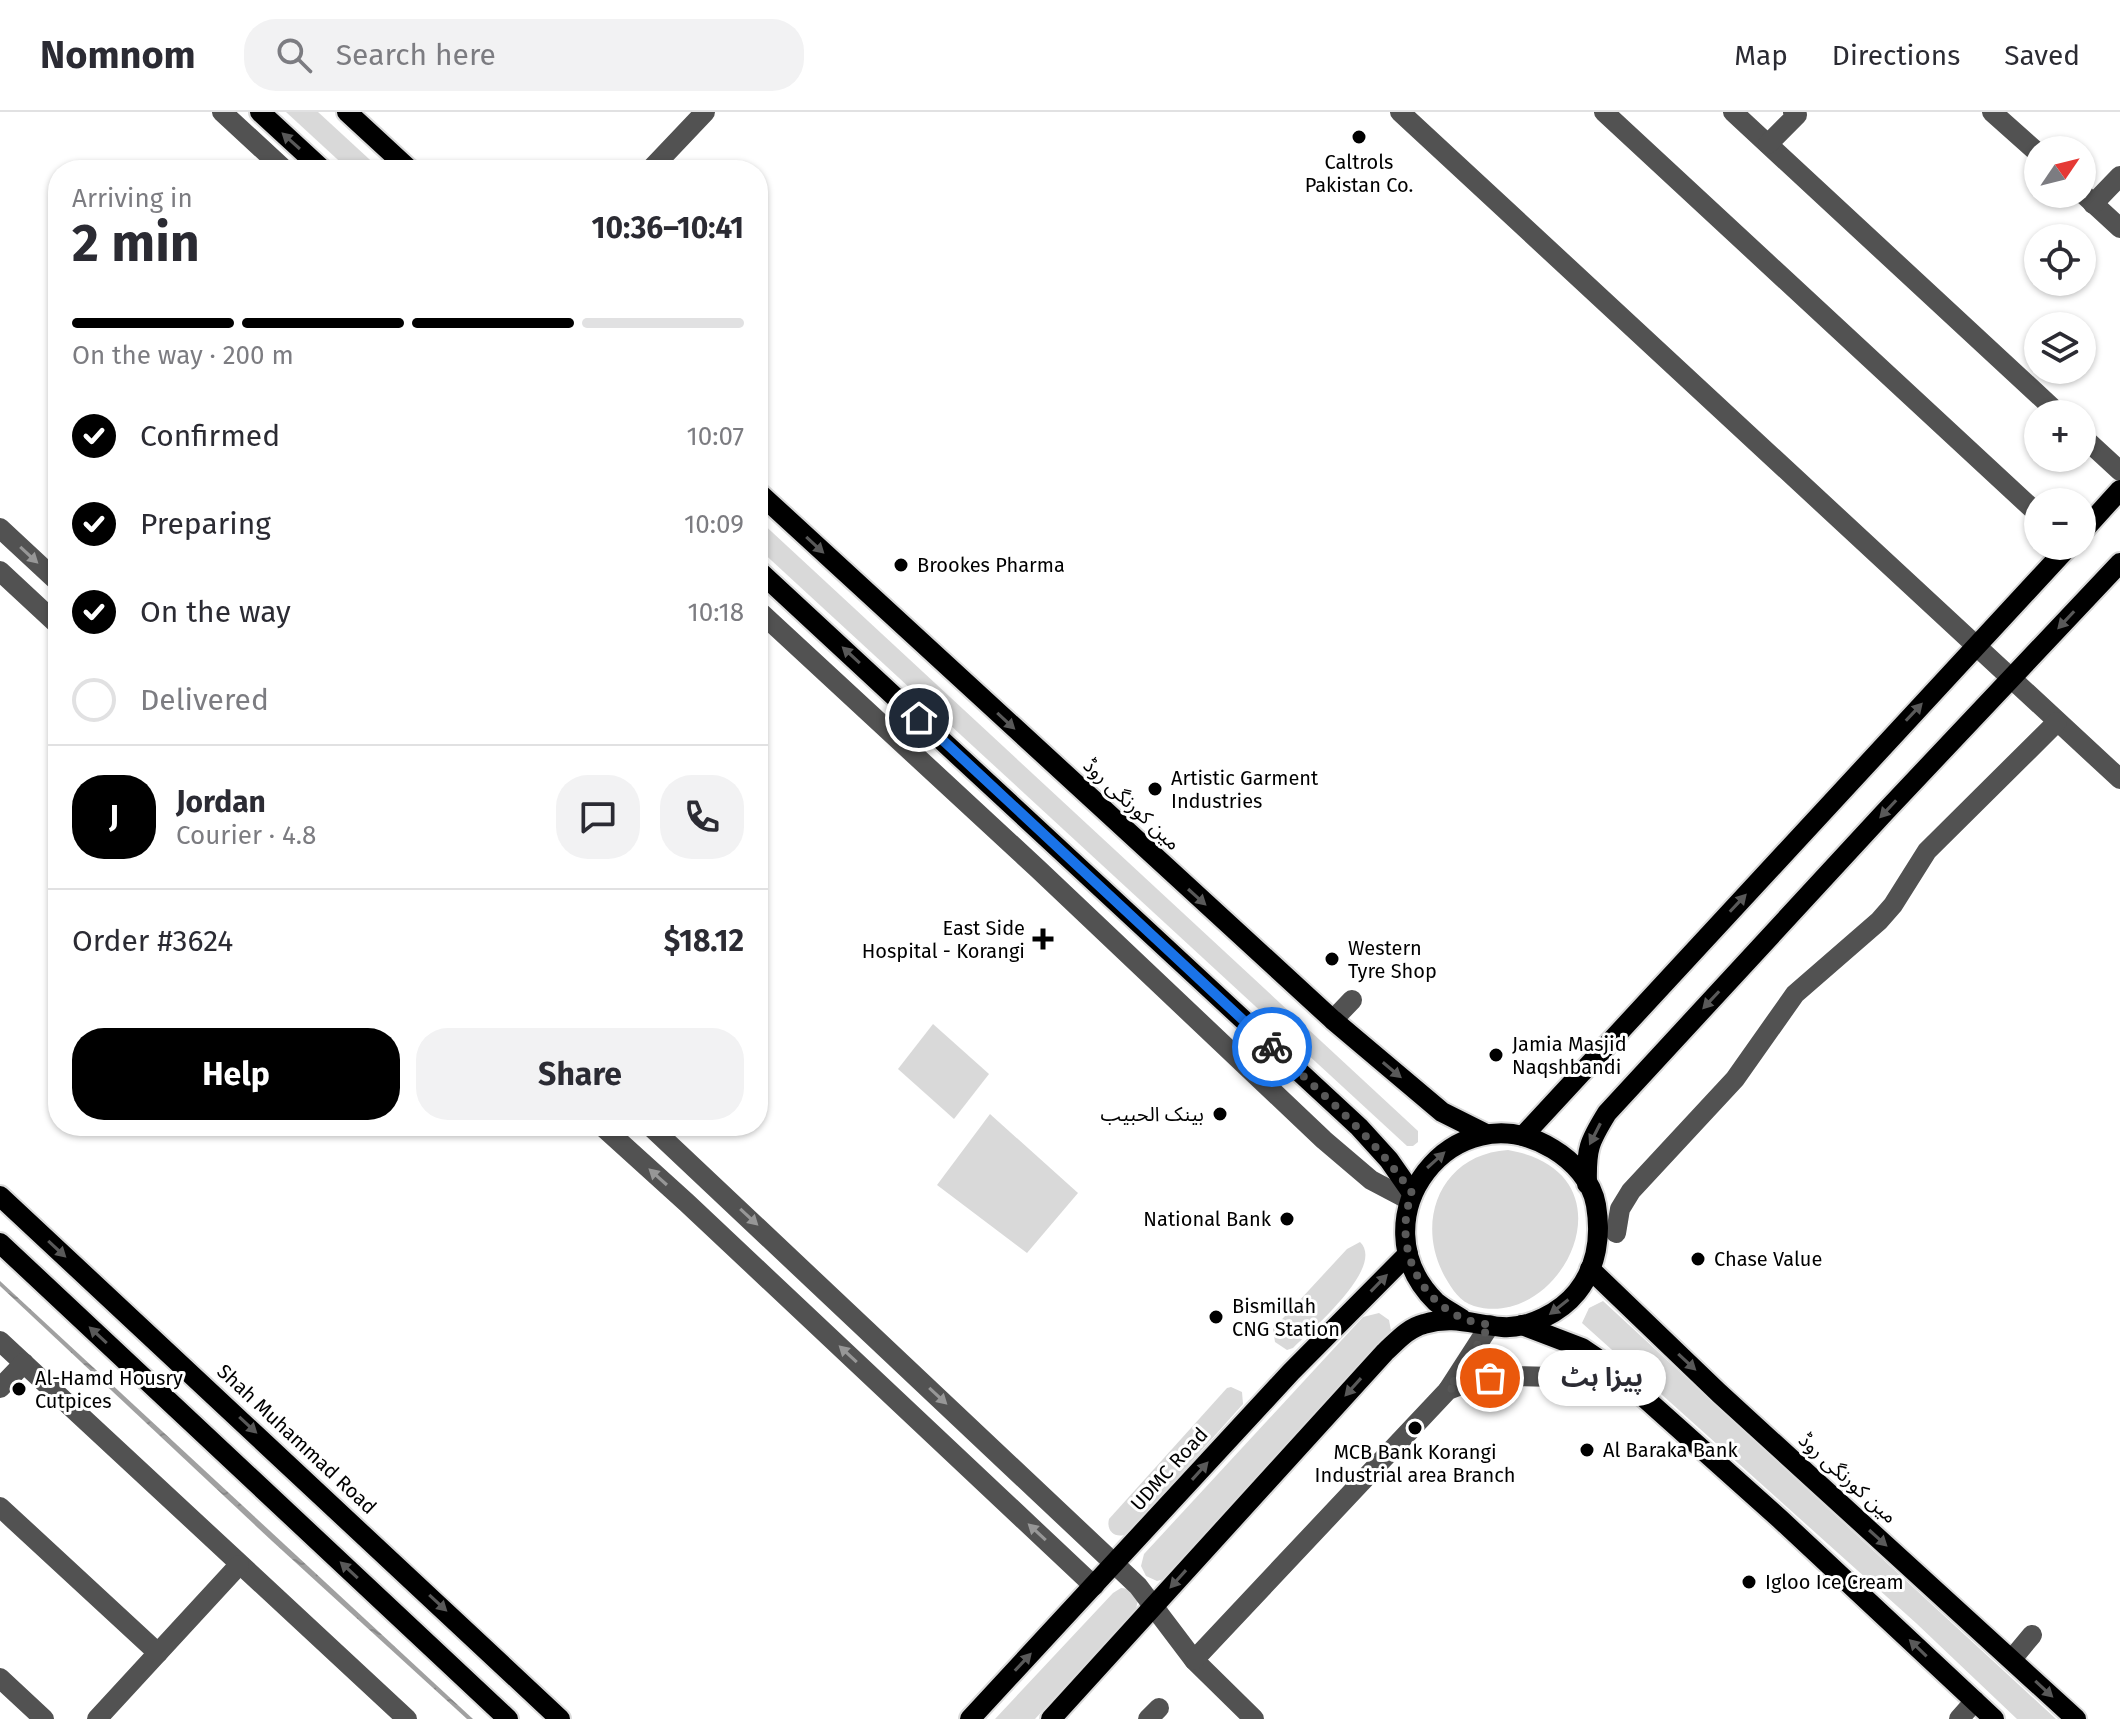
<!DOCTYPE html>
<html lang="en">
<head>
<meta charset="utf-8">
<style>
	:root { --surface:#fff; --page:#f2f2f3; --text:#2b2b33; --muted:#7c7c81; --line:#e1e1e2; --accent:#000 }
	body { margin:0; font-family:"Fira Sans","Noto Sans Arabic",sans-serif; background:var(--page); color:var(--text); height:100vh; display:flex; flex-direction:column; font-size:30px; white-space:nowrap }
	* { box-sizing:border-box; margin:0 }
	p { font-size:26px; color:var(--muted) }
	.icon { flex:none; width:44px; height:44px; fill:none; stroke:currentColor; stroke-width:2; stroke-linecap:round; stroke-linejoin:round }
	.map { position:relative; flex:1; overflow:hidden }
	.drawer { position:absolute; left:48px; top:48px; width:720px; height:976px; display:flex; flex-direction:column; background:var(--surface); border-radius:32px; box-shadow:0 2px 6px #0004 }
	.drawer>* { flex:none }
	.needle { width:52px; rotate:55deg }
	.fabs { position:absolute; left:2024px; top:24px; display:grid; gap:16px }
	.fabs a { display:grid; place-items:center; width:72px; height:72px; border-radius:50%; background:var(--surface); box-shadow:0 2px 6px #0004; font-size:40px }
	.pin { position:absolute; display:grid; place-items:center; width:68px; height:68px; color:#fff; margin:-34px; border:4px solid #fff; border-radius:50%; box-shadow:0 2px 8px #0007 }
	.courier { position:absolute; display:grid; place-items:center; width:80px; height:80px; margin:-40px; border:6px solid #1a73e8; border-radius:50%; background:#fff; color:#222; box-shadow:0 2px 10px #0007 }
	.bubble { position:absolute; height:56px; border-radius:28px; background:var(--surface); box-shadow:0 2px 6px #0004; font-size:26px; font-weight:700; line-height:56px; text-align:center }
	.headline em { font-style:normal; font-weight:700 }
	.headline div { display:flex; flex-direction:column-reverse }
	.headline { display:flex; align-items:center; justify-content:space-between; height:136px; padding:0 24px }
	h1 { font-size:52px; font-weight:700; line-height:60px }
	.bar { display:grid; grid-template-columns:repeat(4,1fr); gap:12px 8px; align-content:center; height:96px; padding:0 24px }
	.bar i { height:10px; border-radius:6px; background:var(--line) }
	.bar .selected { background:var(--accent) }
	.bar p { grid-column:span 4 }
	.line { display:flex; align-items:center; gap:20px; padding:0 24px; border-top:2px solid var(--line) }
	.line div { flex:1 }
	.round { display:grid; place-items:center; flex:none; width:84px; height:84px; border-radius:32px; background:var(--page) }
	ol { padding:0 24px; list-style:none }
	li { display:flex; align-items:center; gap:24px; height:88px }
	li p { margin-inline-start:auto }
	li .icon { padding:8px; border-radius:50%; background:var(--accent); color:#fff; stroke-width:4 }
	li:last-child { color:var(--muted) }
	li i { width:44px; height:44px; border:4px solid var(--line); border-radius:50% }
	.action { display:flex; gap:16px; margin-top:auto; padding:16px 24px }
	.action a { flex:1; height:92px; border-radius:32px; background:var(--accent); color:#fff; font-size:32px; font-weight:700; line-height:92px; text-align:center }
	.action a+a { background:var(--page); color:var(--text) }
	header { display:flex; align-items:center; gap:48px; box-sizing:border-box; height:112px; padding:0 40px; background:var(--surface); border-bottom:2px solid var(--line) }
	header strong { font-size:38px }
	nav { display:flex; gap:44px; margin-inline-start:auto; font-size:28px }
	.search { width:560px; height:72px; background:var(--page); display:flex; align-items:center; gap:20px; box-sizing:border-box; padding:0 28px; border-radius:32px; color:var(--muted); font-size:30px }
	.map>svg:first-child { display:block }
</style>
</head>
<body>
<header>
<strong>Nomnom</strong>
<div class="search"><svg class="icon" aria-label="search" viewBox="0 0 24 24"><circle cx="10" cy="10" r="6"/><path d="M15 15l6 6"/></svg>Search here</div>
<nav><a>Map</a><a>Directions</a><a>Saved</a></nav>
</header>
<div class="map">
<svg width="2120" height="1607" viewBox="0 0 2120 1607">
	<defs>
		<pattern id="water-ripples" width="26" height="14" patternUnits="userSpaceOnUse" patternTransform="scale(2)"><rect width="26" height="14" fill="#a0a0a0"/><path d="M2 4q2-2 4 0t4 0M15 11q2-2 4 0t4 0" fill="none" stroke="#888"/></pattern>
	</defs>
	<rect width="100%" height="100%" fill="#fff"/>
	<g fill="#d9d9d9">
		<polygon points="286,0 318,0 381,58 349,58"/>
		<polygon points="758,407 1418,1019 1418,1030 1413,1034 1407,1034 758,436"/>
		<polygon points="933,912 989,962 954,1007 898,957"/>
		<polygon points="990,1002 1078,1081 1027,1141 937,1073"/>
		<path d="M1508,1038C1640,1061 1561,1220 1474,1194C1460,1190 1452,1177 1445,1165C1414,1109 1441,1042 1508,1038Z"/>
		<path d="M1360,1130C1386,1155 1311,1218 1293,1236L1287,1238L1275,1230L1273,1217L1347,1137Z"/>
		<polygon points="1603,1189 2056,1607 2017,1607 1916,1511 1582,1211 1589,1196"/>
		<polygon points="1379,1201 1389,1208 1392,1224 1168,1466 1157,1469 1146,1464 1141,1454 1144,1442 1363,1205"/>
		<path d="M1231,1275L1242,1280L1243,1292L1127,1422C1115,1427 1106,1419 1109,1407L1227,1276Z"/>
		<polygon points="1121,1476 1130,1477 1138,1488 1136,1497 1035,1607 995,1607 1113,1481"/>
	</g>
	<polygon fill="url(#water-ripples)" points="0,1169 473,1607 467,1607 272,1429 0,1174"/>
	<g fill="none" stroke-linecap="round" stroke-linejoin="round">
		<g stroke="#dbdbdb" stroke-width="24">
			<g id="major">
				<polyline points="260,0 323,58"/>
				<polyline points="347,0 410,58"/>
				<polyline points="758,380 1333,908 1442,1000 1486,1022"/>
				<polyline points="2082,420 2120,378"/>
				<polyline points="758,458 1359,1015 1389,1048 1412,1081"/>
				<polyline points="1523,1024 2069,434"/>
				<path d="M1587,1072C1586,1037 1589,1030 1607,1001L1884,701L2120,451"/>
				<polyline points="0,1084 560,1607"/>
				<polyline points="0,1131 508,1607"/>
				<polyline points="1590,1157 1719,1281 2076,1607"/>
				<polyline points="1522,1213 1582,1236 1610,1255 1780,1407 1994,1607"/>
				<polyline points="970,1607 1291,1260 1408,1142"/>
				<path d="M1051,1607L1385,1240C1397,1229 1408,1216 1424,1212C1455,1203 1473,1213 1502,1215C1529,1217 1561,1200 1577,1180C1597,1155 1601,1123 1596,1093C1592,1069 1573,1049 1553,1037C1453,976 1353,1108 1436,1190C1443,1196 1453,1201 1462,1207"/>
			</g>
		</g>
		<g stroke="#525252" stroke-width="20">
			<polyline points="222,0 285,58"/>
			<polyline points="1400,0 2120,667"/>
			<polyline points="1604,0 2038,402"/>
			<polyline points="1733,0 2059,302"/>
			<polyline points="1992,0 2038,41"/>
			<polyline points="1768,32 1797,3 1793,0"/>
			<polyline points="650,58 705,0"/>
			<polyline points="2082,81 2120,116"/>
			<polyline points="2093,92 2120,64"/>
			<polyline points="2082,324 2120,359"/>
			<polyline points="0,416 58,470"/>
			<polyline points="0,459 58,513"/>
			<polyline points="758,498 1038,757 1324,1028 1371,1068 1409,1088"/>
			<polyline points="1333,908 1352,888"/>
			<polyline points="602,1014 687,1091 1094,1474"/>
			<polyline points="650,1014 1138,1474 1194,1548 1254,1607"/>
			<polyline points="1616,1121 1620,1097 1631,1079 1735,967 1795,882 1879,809 1893,793 1927,739 2057,610"/>
			<polyline points="0,1229 407,1607"/>
			<polyline points="0,1276 24,1251"/>
			<polyline points="1448,1278 1490,1213"/>
			<polyline points="0,1395 158,1541"/>
			<polyline points="2012,1547 2032,1523"/>
			<path d="M1194,1548L1448,1278C1487,1262 1524,1263 1566,1266"/>
			<polyline points="0,1566 44,1607"/>
			<polyline points="97,1607 239,1453"/>
			<polyline points="1148,1607 1159,1596"/>
			<polyline points="1959,1607 1975,1589"/>
		</g>
		<use href="#major" stroke="#000" stroke-width="20"/>
	</g>
	<defs><path id="oneway-solid" d="M-6-.8H1V-3.2L6.5 0L1 3.2V.8H-6Z" transform="scale(2)"/></defs>
	<g fill="#595959">
		<use href="#oneway-solid" transform="translate(291 29) rotate(-138)"/>
		<use href="#oneway-solid" transform="translate(815 433) rotate(43)"/>
		<use href="#oneway-solid" transform="translate(2066 508) rotate(133)"/>
		<use href="#oneway-solid" transform="translate(851 543) rotate(-137)"/>
		<use href="#oneway-solid" transform="translate(1914 600) rotate(-47)"/>
		<use href="#oneway-solid" transform="translate(1006 609) rotate(43)"/>
		<use href="#oneway-solid" transform="translate(1888 697) rotate(133)"/>
		<use href="#oneway-solid" transform="translate(1197 785) rotate(42)"/>
		<use href="#oneway-solid" transform="translate(1738 791) rotate(-47)"/>
		<use href="#oneway-solid" transform="translate(1711 888) rotate(133)"/>
		<use href="#oneway-solid" transform="translate(1392 958) rotate(40)"/>
		<use href="#oneway-solid" transform="translate(1595 1022) rotate(117)"/>
		<use href="#oneway-solid" transform="translate(1436 1048) rotate(-42)"/>
		<use href="#oneway-solid" transform="translate(57 1137) rotate(43)"/>
		<use href="#oneway-solid" transform="translate(1379 1171) rotate(-46)"/>
		<use href="#oneway-solid" transform="translate(1559 1195) rotate(142)"/>
		<use href="#oneway-solid" transform="translate(98 1223) rotate(-137)"/>
		<use href="#oneway-solid" transform="translate(1687 1250) rotate(43)"/>
		<use href="#oneway-solid" transform="translate(1353 1275) rotate(132)"/>
		<use href="#oneway-solid" transform="translate(248 1313) rotate(43)"/>
		<use href="#oneway-solid" transform="translate(1200 1359) rotate(-48)"/>
		<use href="#oneway-solid" transform="translate(1878 1426) rotate(42)"/>
		<use href="#oneway-solid" transform="translate(349 1458) rotate(-137)"/>
		<use href="#oneway-solid" transform="translate(1178 1467) rotate(132)"/>
		<use href="#oneway-solid" transform="translate(438 1491) rotate(43)"/>
		<use href="#oneway-solid" transform="translate(1918 1536) rotate(-136)"/>
		<use href="#oneway-solid" transform="translate(1023 1550) rotate(-47)"/>
		<use href="#oneway-solid" transform="translate(2044 1577) rotate(43)"/>
	</g>
	<g fill="#979797">
		<use href="#oneway-solid" transform="translate(29 443) rotate(43)"/>
		<use href="#oneway-solid" transform="translate(658 1065) rotate(-138)"/>
		<use href="#oneway-solid" transform="translate(749 1105) rotate(43)"/>
		<use href="#oneway-solid" transform="translate(848 1242) rotate(-137)"/>
		<use href="#oneway-solid" transform="translate(938 1284) rotate(43)"/>
		<use href="#oneway-solid" transform="translate(1037 1420) rotate(-137)"/>
	</g>
	<g fill="none" stroke-linecap="round" stroke-linejoin="round">
		<path stroke="#595959" stroke-width="8" stroke-dasharray="0 14.4" d="M1272,935C1324,984 1371,1022 1412,1081C1394,1128 1414,1183 1460,1205C1469,1210 1481,1211 1490,1213L1448,1278L1471,1269L1490,1266"/>
		<polyline stroke="#1a73e8" stroke-width="10" points="919,606 1272,935"/>
	</g>
	<g fill="#000" stroke="#fff" stroke-width="3">
		<circle cx="1359" cy="25" r="8"/>
		<circle cx="901" cy="453" r="8"/>
		<circle cx="1155" cy="677" r="8"/>
		<path d="M1039 815h8v8h8v8h-8v8h-8v-8h-8v-8h8z"/>
		<circle cx="1332" cy="847" r="8"/>
		<circle cx="1496" cy="943" r="8"/>
		<circle cx="1220" cy="1002" r="8"/>
		<circle cx="1287" cy="1107" r="8"/>
		<circle cx="1698" cy="1147" r="8"/>
		<circle cx="1216" cy="1205" r="8"/>
		<circle cx="19" cy="1277" r="8"/>
		<circle cx="1415" cy="1316" r="8"/>
		<circle cx="1587" cy="1338" r="8"/>
		<circle cx="1749" cy="1470" r="8"/>
	</g>
	<g text-anchor="middle" stroke-width="6" stroke-linejoin="round" paint-order="stroke">
		<g font-size="20" fill="#000" stroke="#fff" text-anchor="start">
			<text x="1359" y="57" text-anchor="middle">Caltrols<tspan x="1359" dy="23">Pakistan Co.</tspan></text>
			<text x="917" y="460">Brookes Pharma</text>
			<text x="1171" y="673">Artistic Garment<tspan x="1171" dy="23">Industries</tspan></text>
			<text x="1025" y="823" text-anchor="end">East Side<tspan x="1025" dy="23">Hospital - Korangi</tspan></text>
			<text x="1348" y="843">Western<tspan x="1348" dy="23">Tyre Shop</tspan></text>
			<text x="1512" y="939">Jamia Masjid<tspan x="1512" dy="23">Naqshbandi</tspan></text>
			<text x="1204" y="1009" text-anchor="end">بينک الحبيب</text>
			<text x="1271" y="1114" text-anchor="end">National Bank</text>
			<text x="1714" y="1154">Chase Value</text>
			<text x="1232" y="1201">Bismillah<tspan x="1232" dy="23">CNG Station</tspan></text>
			<text x="35" y="1273">Al-Hamd Housry<tspan x="35" dy="23">Cutpices</tspan></text>
			<text x="1603" y="1345">Al Baraka Bank</text>
			<text x="1415" y="1347" text-anchor="middle">MCB Bank Korangi<tspan x="1415" dy="23">Industrial area Branch</tspan></text>
			<text x="1765" y="1477">Igloo Ice Cream</text>
		</g>
		<g font-size="20" fill="#000" stroke="#fff">
			<text transform="translate(1132 692) rotate(43)" y="7">مین کورنگی روڈ</text>
			<text transform="translate(297 1327) rotate(43)" y="7">Shah Muhammad Road</text>
			<text transform="translate(1169 1357) rotate(-48)" y="7">UDMC Road</text>
			<text transform="translate(1848 1366) rotate(42)" y="7">مین کورنگی روڈ</text>
		</g>
	</g>
</svg>
<div class="fabs">
<a><svg class="needle" viewBox="-14 -14 28 28"><path d="M0-13l5 13h-10z" fill="#e53935"/><path d="M0 13l5-13h-10z" fill="#7c7c81"/></svg></a>
<a><svg class="icon" aria-label="locate" viewBox="0 0 24 24"><circle cx="12" cy="12" r="6"/><path d="M12 2v4M12 18v4M2 12h4M18 12h4"/></svg></a>
<a><svg class="icon" aria-label="layers" viewBox="0 0 24 24"><path d="M12 4l9 5-9 5-9-5zM3 14l9 5 9-5"/></svg></a>
<a>+</a>
<a>−</a>
</div>
<div class="pin" style="left:1490px;top:1266px;background:#ea580c"><svg class="icon" aria-label="bag" viewBox="0 0 24 24"><path d="M5 8h14l-1 12H6zM9 8a3 3 0 0 1 6 0"/></svg></div>
<div class="pin" style="left:919px;top:606px;background:#1f2937"><svg class="icon" aria-label="home" viewBox="0 0 24 24"><path d="M3 11l9-7 9 7M6 9v11h12V9"/></svg></div>
<div class="courier" style="left:1272px;top:935px"><svg class="icon" aria-label="bike" viewBox="0 0 24 24"><circle cx="6" cy="16" r="4"/><circle cx="18" cy="16" r="4"/><path d="M6 16l4-8h5l3 8M10 8l3 8H6M13 5h3"/></svg></div>
<div class="bubble" style="left:1538px;top:1238px;width:128px">پیزا ہٹ</div>
<section class="drawer">
<div class="headline"><div><h1>2 min</h1><p>Arriving in</p></div><em>10:36–10:41</em></div>
<div class="bar"><i class="selected"></i><i class="selected"></i><i class="selected"></i><i></i><p>On the way · 200 m</p></div>
<ol>
<li><svg class="icon" aria-label="check" viewBox="0 0 24 24"><path d="M5 12l5 5 9-10"/></svg>Confirmed<p>10:07</p></li>
<li><svg class="icon" aria-label="check" viewBox="0 0 24 24"><path d="M5 12l5 5 9-10"/></svg>Preparing<p>10:09</p></li>
<li><svg class="icon" aria-label="check" viewBox="0 0 24 24"><path d="M5 12l5 5 9-10"/></svg>On the way<p>10:18</p></li>
<li><i></i>Delivered</li>
</ol>
<div class="line" style="height:144px"><b class="round" style="background:var(--accent);color:#fff">J</b><div><b>Jordan</b><p>Courier · 4.8</p></div><a class="round"><svg class="icon" aria-label="chat" viewBox="0 0 24 24"><path d="M4 5h16v11H9l-5 4z"/></svg></a><a class="round"><svg class="icon" aria-label="phone" viewBox="0 0 24 24"><path d="M5 4h4l2 5-3 2q2 4 5 5l2-3 5 2v4C11 20 4 13 5 4z"/></svg></a></div>
<div class="line" style="height:104px"><div>Order #3624</div><b>$18.12</b></div>
<div class="action"><a>Help</a><a>Share</a></div>
</section>
</div>
</body>
</html>
